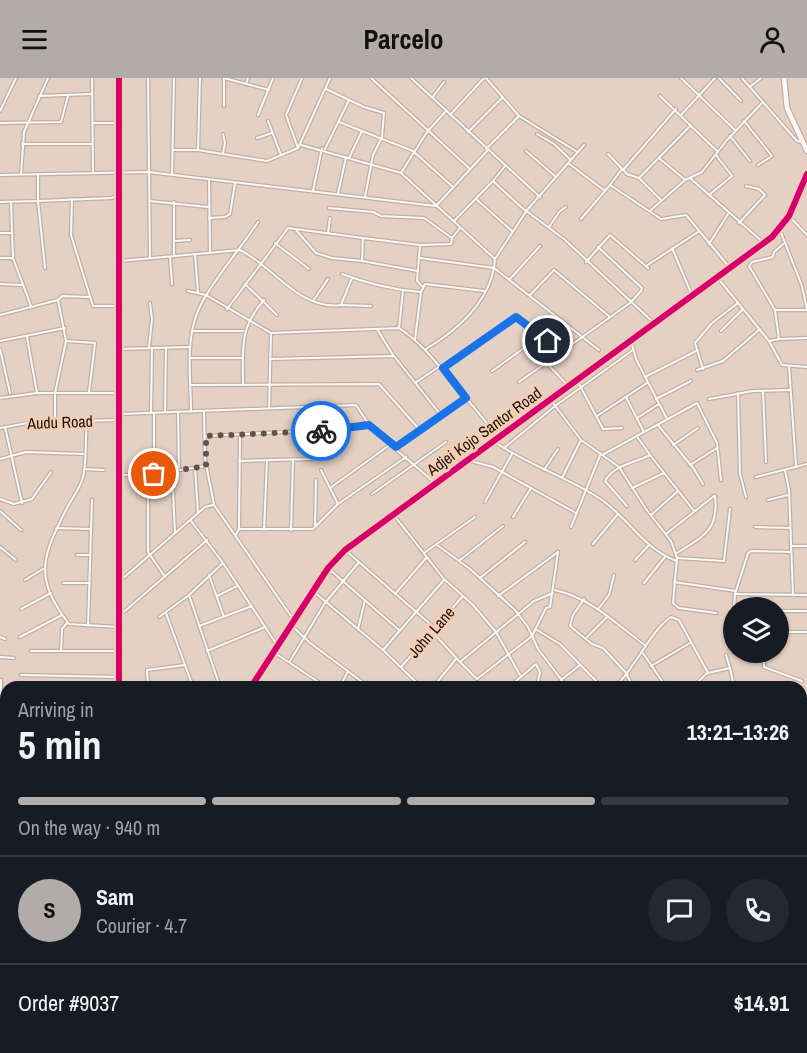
<!DOCTYPE html>
<html lang="en">
<head>
<meta charset="utf-8">
<style>
	:root { --surface:#171b24; --page:#242831; --text:#f1f3f6; --muted:#9ea1a6; --line:#363941; --accent:#b1aba9 }
	body { margin:0; font-family:"Archivo Narrow",sans-serif; background:var(--page); color:var(--text); height:100vh; display:flex; flex-direction:column; font-size:22px; white-space:nowrap }
	* { box-sizing:border-box; margin:0 }
	p { font-size:20px; color:var(--muted) }
	.icon { flex:none; width:33px; height:33px; fill:none; stroke:currentColor; stroke-width:2; stroke-linecap:round; stroke-linejoin:round }
	.map { position:relative; flex:1; overflow:hidden }
	.details { position:absolute; left:0px; top:603px; width:807px; height:372px; display:flex; flex-direction:column; background:var(--surface); border-radius:18px 18px 0 0; box-shadow:0 2px 4px #0004 }
	.details>* { flex:none }
	.fabs { position:absolute; left:723px; top:519px; display:grid; gap:12px }
	.fabs a { display:grid; place-items:center; width:66px; height:66px; border-radius:50%; background:var(--surface); box-shadow:0 2px 4px #0004; font-size:30px }
	.pin { position:absolute; display:grid; place-items:center; width:51px; height:51px; color:#fff; margin:-26px; border:3px solid #fff; border-radius:50%; box-shadow:0 2px 6px #0007 }
	.courier { position:absolute; display:grid; place-items:center; width:60px; height:60px; margin:-30px; border:4px solid #1a73e8; border-radius:50%; background:#fff; color:#222; box-shadow:0 2px 8px #0007 }
	.head em { font-style:normal; font-weight:700 }
	.head div { display:flex; flex-direction:column-reverse }
	.head { display:flex; align-items:center; justify-content:space-between; height:102px; padding:0 18px }
	h1 { font-size:39px; font-weight:700; line-height:45px }
	.bar { display:grid; grid-template-columns:repeat(4,1fr); gap:9px 6px; align-content:center; height:72px; padding:0 18px }
	.bar i { height:8px; border-radius:4px; background:var(--line) }
	.bar .selected { background:var(--accent) }
	.bar p { grid-column:span 4 }
	.line { display:flex; align-items:center; gap:15px; padding:0 18px; border-top:2px solid var(--line) }
	.line div { flex:1 }
	.round { display:grid; place-items:center; flex:none; width:63px; height:63px; border-radius:32px; background:var(--page) }
	header { display:flex; justify-content:space-between; align-items:center; height:78px; padding:0 18px; background:var(--accent); color:#111; font-size:27px; font-weight:700 }
	.map>svg:first-child { display:block }
</style>
</head>
<body>
<header><svg class="icon" aria-label="menu" viewBox="0 0 24 24"><path d="M4 6h16M4 12h16M4 18h16"/></svg>Parcelo<svg class="icon" aria-label="person" viewBox="0 0 24 24"><circle cx="12" cy="8" r="4"/><path d="M4 21q1-7 8-7t8 7"/></svg></header>
<div class="map">
<svg width="807" height="975" viewBox="0 0 807 975">
	<defs>
		<pattern id="water-ripples" width="26" height="14" patternUnits="userSpaceOnUse" patternTransform="scale(1.5)"><rect width="26" height="14" fill="#6dad99"/><path d="M2 4q2-2 4 0t4 0M15 11q2-2 4 0t4 0" fill="none" stroke="#598b7b"/></pattern>
	</defs>
	<rect width="100%" height="100%" fill="#e5d1c4"/>
	<polygon fill="url(#water-ripples)" points="0,896 6,897 6,969 187,970 184,975 0,975"/>
	<g fill="none" stroke-linecap="round" stroke-linejoin="round">
		<polyline stroke="#6dad99" stroke-width="1.5" points="170,972 188,970 191,975"/>
		<g stroke="#bfafa5" stroke-width="4.5">
			<g id="street">
				<polyline points="92,0 93,93"/>
				<polyline points="119,0 119,609"/>
				<polyline points="148,0 150,180"/>
				<polyline points="371,0 470,91"/>
				<polyline points="411,0 540,119"/>
				<polyline points="486,0 519,38 576,73"/>
				<polyline points="681,0 735,52"/>
				<polyline points="719,0 741,23"/>
				<polyline points="742,0 797,63 802,64"/>
				<polyline points="246,6 248,0"/>
				<polyline points="751,8 761,0"/>
				<polyline points="326,11 364,29 384,35 382,59 373,77 365,119"/>
				<polyline points="39,18 91,16"/>
				<polyline points="660,18 718,74"/>
				<polyline points="432,20 444,4"/>
				<polyline points="224,28 224,0 269,12"/>
				<polyline points="0,33 16,0"/>
				<polyline points="258,37 273,0"/>
				<polyline points="450,37 484,0"/>
				<polyline points="681,37 715,0"/>
				<polyline points="268,43 281,77"/>
				<polyline points="744,43 772,78 758,87"/>
				<polyline points="339,44 413,73 453,109"/>
				<polyline points="0,45 61,44 68,18"/>
				<polyline points="92,45 119,45"/>
				<polyline points="468,54 502,20"/>
				<polyline points="537,56 554,66 571,82"/>
				<polyline points="730,58 750,83"/>
				<polyline points="257,60 272,55"/>
				<polyline points="22,66 91,66"/>
				<polyline points="301,67 401,95 495,181 527,132 584,67"/>
				<polyline points="298,70 286,37 302,0"/>
				<polyline points="325,71 349,22"/>
				<polyline points="486,71 519,38"/>
				<polyline points="173,72 198,72 267,83 298,70 330,0"/>
				<polyline points="198,72 200,0"/>
				<polyline points="526,73 556,99"/>
				<polyline points="223,75 225,65 223,56"/>
				<polyline points="608,76 627,96 639,100"/>
				<polyline points="349,80 362,53"/>
				<polyline points="659,80 684,101"/>
				<polyline points="568,85 605,113"/>
				<polyline points="623,92 676,31"/>
				<polyline points="401,95 427,54 446,33"/>
				<polyline points="21,96 24,54 48,0"/>
				<polyline points="172,96 174,0"/>
				<polyline points="0,97 148,94 436,128"/>
				<polyline points="690,100 764,165"/>
				<polyline points="494,102 505,88"/>
				<polyline points="209,103 210,174"/>
				<polyline points="610,107 622,91"/>
				<polyline points="313,113 322,70"/>
				<polyline points="338,116 346,79"/>
				<polyline points="709,117 732,98 716,77"/>
				<polyline points="72,121 71,157 93,228 120,228"/>
				<polyline points="476,121 512,153"/>
				<polyline points="661,122 639,100 691,47"/>
				<polyline points="149,123 208,129"/>
				<polyline points="0,124 38,123 38,96"/>
				<polyline points="11,125 13,180 31,228"/>
				<polyline points="436,128 487,73"/>
				<polyline points="329,130 373,134 381,138 424,140 452,160 460,150"/>
				<polyline points="651,132 685,102 702,94 727,62 763,24"/>
				<polyline points="789,138 807,157"/>
				<polyline points="209,140 225,139 230,136 235,105"/>
				<polyline points="581,141 610,107 661,141 686,137 730,190"/>
				<polyline points="454,143 493,103 521,129 564,161 654,245"/>
				<polyline points="739,145 765,117 759,111 746,108"/>
				<polyline points="549,149 560,133 566,129"/>
				<polyline points="296,152 316,175 332,180 362,183"/>
				<polyline points="780,152 802,208 807,231"/>
				<polyline points="0,155 11,155"/>
				<polyline points="328,155 330,140"/>
				<polyline points="363,160 420,167 417,203 422,208"/>
				<polyline points="174,163 190,162"/>
				<polyline points="275,165 309,191"/>
				<polyline points="709,166 728,136"/>
				<polyline points="420,167 451,166 452,161"/>
				<polyline points="672,170 692,217"/>
				<polyline points="195,176 198,215"/>
				<polyline points="174,178 174,124"/>
				<polyline points="170,179 172,206"/>
				<polyline points="0,180 12,180"/>
				<polyline points="420,180 494,190 599,272"/>
				<path d="M120,183L240,172C273,188 300,233 341,227L352,200"/>
				<polyline points="586,184 610,157 648,190"/>
				<polyline points="646,188 698,154"/>
				<polyline points="45,190 38,123 112,120 120,115"/>
				<path d="M342,196C369,206 393,212 421,214L425,206L484,213"/>
				<polyline points="717,199 769,263 782,287 807,289"/>
				<polyline points="510,201 540,168"/>
				<polyline points="0,206 22,207"/>
				<polyline points="245,206 277,237"/>
				<path d="M188,213L206,217L271,255L399,250C428,269 444,296 466,320C478,334 488,345 497,360"/>
				<polyline points="530,217 554,192 610,239"/>
				<polyline points="313,223 328,201"/>
				<polyline points="341,227 371,228"/>
				<polyline points="227,231 288,150 363,160 362,183 418,193"/>
				<polyline points="775,232 807,232"/>
				<polyline points="0,237 58,222 62,218 89,219"/>
				<polyline points="399,250 403,212"/>
				<polyline points="377,251 393,277"/>
				<polyline points="192,253 243,253"/>
				<polyline points="721,253 743,231"/>
				<polyline points="27,259 37,315"/>
				<polyline points="415,261 421,214"/>
				<polyline points="779,261 807,260"/>
				<polyline points="0,263 65,250"/>
				<polyline points="66,263 95,265 89,314"/>
				<polyline points="631,263 636,281 667,341"/>
				<polyline points="769,263 779,261 775,232 749,188 752,184 773,179 774,174 783,166"/>
				<polyline points="149,269 152,241 150,225"/>
				<polyline points="0,271 10,315"/>
				<polyline points="119,271 190,269"/>
				<path d="M426,271C459,251 492,222 495,181"/>
				<polyline points="190,280 243,280"/>
				<polyline points="270,281 394,278 440,336"/>
				<polyline points="546,284 568,308"/>
				<polyline points="789,288 796,388"/>
				<polyline points="443,290 516,239 559,273"/>
				<polyline points="703,291 695,265 712,245 738,225"/>
				<polyline points="697,292 723,283 760,251"/>
				<polyline points="492,293 541,258"/>
				<polyline points="645,299 698,272"/>
				<polyline points="519,304 630,225 641,213 642,210 598,169"/>
				<polyline points="578,304 603,351 622,350"/>
				<polyline points="415,305 440,288"/>
				<path d="M243,306C243,270 239,250 264,222"/>
				<polyline points="191,307 379,306 419,351"/>
				<polyline points="763,313 766,384"/>
				<polyline points="738,315 740,396 746,419"/>
				<polyline points="626,319 644,354"/>
				<polyline points="0,320 37,315 120,315"/>
				<polyline points="550,321 581,362 619,389 646,431 671,463 677,480 673,525 679,530 716,535"/>
				<polyline points="656,321 691,303"/>
				<polyline points="709,321 753,313 790,312"/>
				<polyline points="269,330 271,255"/>
				<polyline points="165,333 166,270"/>
				<polyline points="178,334 179,391"/>
				<path d="M191,334C191,304 186,270 195,241C203,213 241,171 258,144"/>
				<polyline points="204,334 205,381 214,427 293,541"/>
				<polyline points="151,335 152,270"/>
				<polyline points="121,336 356,327 372,351 435,405"/>
				<polyline points="154,336 154,396"/>
				<polyline points="597,338 647,305"/>
				<polyline points="637,340 659,326"/>
				<path d="M87,343C85,361 87,382 83,399C81,408 73,419 68,428C43,477 32,498 69,546L119,549"/>
				<polyline points="55,344 55,315 66,263 58,222"/>
				<polyline points="658,347 694,391 703,406"/>
				<polyline points="5,349 22,425"/>
				<polyline points="0,350 33,344 119,342"/>
				<polyline points="206,358 346,351 369,347"/>
				<polyline points="638,360 650,377"/>
				<path d="M493,363C526,386 565,398 599,420C627,438 644,472 677,483"/>
				<polyline points="673,367 698,350"/>
				<polyline points="396,369 465,321"/>
				<polyline points="504,370 555,328 633,272"/>
				<polyline points="604,376 697,325 717,365 721,402"/>
				<polyline points="0,381 26,374 83,376"/>
				<polyline points="467,382 493,389 531,410 513,439"/>
				<polyline points="239,383 312,381"/>
				<polyline points="690,387 717,370"/>
				<polyline points="195,390 198,435"/>
				<polyline points="84,391 104,392"/>
				<polyline points="321,392 338,426"/>
				<polyline points="544,392 558,371"/>
				<polyline points="785,392 789,412 793,517"/>
				<polyline points="172,393 175,455"/>
				<polyline points="119,397 148,397 206,388"/>
				<polyline points="148,397 148,474 165,499"/>
				<polyline points="756,399 807,386"/>
				<polyline points="562,400 581,362"/>
				<polyline points="330,410 391,366"/>
				<polyline points="531,410 576,435"/>
				<polyline points="632,410 664,395"/>
				<polyline points="372,416 446,364"/>
				<polyline points="0,421 14,426 32,421 51,394"/>
				<polyline points="768,422 788,417"/>
				<polyline points="485,424 512,376"/>
				<path d="M627,428L605,403C614,387 634,385 650,377L694,433"/>
				<polyline points="0,433 21,452"/>
				<polyline points="393,436 444,501 473,527 496,554 520,597"/>
				<polyline points="651,437 678,413"/>
				<polyline points="191,443 223,485 277,567"/>
				<polyline points="315,449 316,402"/>
				<polyline points="571,449 601,375"/>
				<polyline points="755,449 790,450"/>
				<polyline points="56,450 91,451"/>
				<polyline points="239,451 313,451 338,426 406,379"/>
				<polyline points="264,452 267,382"/>
				<polyline points="291,452 293,381"/>
				<polyline points="666,456 714,418"/>
				<polyline points="235,458 239,451 240,357"/>
				<polyline points="593,466 618,436"/>
				<polyline points="437,467 470,491 515,532 528,549 538,571 567,609"/>
				<polyline points="791,468 807,468"/>
				<polyline points="0,469 16,482"/>
				<polyline points="345,472 436,551 437,559 460,584 534,523 553,515"/>
				<polyline points="424,475 475,439"/>
				<path d="M677,475C703,458 719,453 715,418"/>
				<polyline points="77,477 90,477"/>
				<polyline points="677,480 724,483 730,431"/>
				<polyline points="460,482 503,448"/>
				<polyline points="635,482 649,467"/>
				<polyline points="329,491 399,552"/>
				<polyline points="209,497 224,539"/>
				<polyline points="480,500 525,464"/>
				<polyline points="25,502 43,491"/>
				<polyline points="121,502 205,429 213,427"/>
				<polyline points="674,504 736,513"/>
				<polyline points="63,505 90,505"/>
				<polyline points="644,505 665,479"/>
				<path d="M555,512C593,521 616,546 646,568"/>
				<polyline points="313,513 383,572 421,609"/>
				<polyline points="395,516 427,479"/>
				<polyline points="735,516 807,517"/>
				<polyline points="189,517 220,609"/>
				<polyline points="217,518 237,508"/>
				<polyline points="498,518 558,474"/>
				<polyline points="584,521 573,537 570,548 592,566 603,570 628,597"/>
				<polyline points="599,530 609,517 614,497"/>
				<polyline points="734,530 735,516 748,475 751,473 791,474"/>
				<polyline points="21,531 51,515"/>
				<polyline points="778,533 807,533"/>
				<polyline points="166,535 193,609"/>
				<polyline points="119,538 207,462"/>
				<polyline points="159,539 189,517 223,485"/>
				<polyline points="88,548 92,422"/>
				<polyline points="199,548 252,528"/>
				<polyline points="292,548 309,564 369,609"/>
				<polyline points="358,551 365,522"/>
				<polyline points="537,552 560,566 602,609"/>
				<polyline points="778,554 807,554"/>
				<polyline points="0,559 5,561"/>
				<polyline points="20,559 62,537"/>
				<polyline points="587,559 608,538"/>
				<polyline points="383,572 444,502"/>
				<polyline points="31,573 119,573"/>
				<polyline points="61,573 62,551 67,545"/>
				<polyline points="207,573 265,549"/>
				<polyline points="764,574 764,589 802,603"/>
				<polyline points="275,575 326,609"/>
				<polyline points="643,575 666,609"/>
				<polyline points="726,577 730,590"/>
				<polyline points="0,579 14,580"/>
				<polyline points="290,583 325,525 359,484"/>
				<polyline points="460,584 477,601 532,558 546,530 550,529 558,474"/>
				<polyline points="651,588 690,565"/>
				<polyline points="401,589 462,519"/>
				<polyline points="21,597 118,599"/>
				<polyline points="627,598 634,609"/>
				<polyline points="561,602 580,587"/>
				<polyline points="148,609 147,592 185,587"/>
				<polyline points="340,609 348,593"/>
				<polyline points="433,609 456,581"/>
				<polyline points="509,609 536,586 540,594 537,609"/>
				<path d="M615,609C636,589 650,553 671,539L679,542L708,595L730,590L734,609"/>
				<polyline points="693,609 707,595"/>
				<polyline points="0,654 1,602"/>
				<polyline points="0,655 6,654"/>
				<polyline points="801,666 807,663"/>
				<polyline points="801,712 807,712"/>
				<polyline points="807,741 803,745 807,759"/>
				<polyline points="803,789 807,794"/>
				<polyline points="0,850 6,850"/>
				<polyline points="801,879 807,901"/>
				<polyline points="801,920 807,922"/>
				<polyline points="207,969 213,974 219,969"/>
				<polyline points="348,969 353,975"/>
				<polyline points="474,969 477,975"/>
				<polyline points="601,969 603,975"/>
				<polyline points="629,969 630,975"/>
				<polyline points="257,971 261,975"/>
				<polyline points="252,975 258,969"/>
				<polyline points="293,975 300,969"/>
				<polyline points="335,975 341,969"/>
				<polyline points="374,975 380,969"/>
				<polyline points="415,975 421,969"/>
				<polyline points="453,975 462,969"/>
				<polyline points="537,975 556,969"/>
				<polyline points="632,975 636,969"/>
				<polyline points="642,975 661,971"/>
				<polyline points="660,975 661,969"/>
				<polyline points="708,975 715,969"/>
			</g>
		</g>
		<g stroke="#bfafa5" stroke-width="7">
			<g id="secondary">
				<polyline points="784,0 787,30 807,73"/>
				<polyline points="251,609 328,490 345,472 772,159 789,138 807,96"/>
				<polyline points="0,810 6,810"/>
			</g>
		</g>
		<use href="#street" stroke="#fbf8f6" stroke-width="2"/>
		<use href="#secondary" stroke="#fbf8f6" stroke-width="4.5"/>
		<g stroke="#f3ceb6" stroke-width="10">
			<g id="cycleway">
				<polyline points="119,0 119,609"/>
				<polyline points="251,609 328,490 345,472 772,159 789,138 807,96"/>
			</g>
		</g>
		<use href="#cycleway" stroke="#d6006c" stroke-width="6"/>
	</g>
	<g fill="none" stroke-linecap="round" stroke-linejoin="round">
		<polyline stroke="#63544a" stroke-width="6" stroke-dasharray="0 10.8" points="154,396 206,388 206,358 321,353"/>
		<polyline stroke="#1a73e8" stroke-width="8" points="321,353 369,347 396,369 466,320 443,290 516,239 548,263"/>
	</g>
	<g text-anchor="middle" stroke-width="6" stroke-linejoin="round" paint-order="stroke">
		<g font-size="16" fill="#1d1108" stroke="#f3ceb6">
			<text transform="translate(60 344) rotate(-2)" y="6">Audu Road</text>
			<text transform="translate(484 353) rotate(-36)" y="6">Adjei Kojo Santor Road</text>
			<text transform="translate(431 554) rotate(-49)" y="6">John Lane</text>
		</g>
	</g>
</svg>
<div class="fabs">
<a><svg class="icon" aria-label="layers" viewBox="0 0 24 24"><path d="M12 4l9 5-9 5-9-5zM3 14l9 5 9-5"/></svg></a>
</div>
<div class="pin" style="left:154px;top:396px;background:#ea580c"><svg class="icon" aria-label="bag" viewBox="0 0 24 24"><path d="M5 8h14l-1 12H6zM9 8a3 3 0 0 1 6 0"/></svg></div>
<div class="pin" style="left:548px;top:263px;background:#1f2937"><svg class="icon" aria-label="home" viewBox="0 0 24 24"><path d="M3 11l9-7 9 7M6 9v11h12V9"/></svg></div>
<div class="courier" style="left:321px;top:353px"><svg class="icon" aria-label="bike" viewBox="0 0 24 24"><circle cx="6" cy="16" r="4"/><circle cx="18" cy="16" r="4"/><path d="M6 16l4-8h5l3 8M10 8l3 8H6M13 5h3"/></svg></div>
<section class="details">
<div class="head"><div><h1>5 min</h1><p>Arriving in</p></div><em>13:21–13:26</em></div>
<div class="bar"><i class="selected"></i><i class="selected"></i><i class="selected"></i><i></i><p>On the way · 940 m</p></div>
<div class="line" style="height:108px"><b class="round" style="background:var(--accent);color:#111">S</b><div><b>Sam</b><p>Courier · 4.7</p></div><a class="round"><svg class="icon" aria-label="chat" viewBox="0 0 24 24"><path d="M4 5h16v11H9l-5 4z"/></svg></a><a class="round"><svg class="icon" aria-label="phone" viewBox="0 0 24 24"><path d="M5 4h4l2 5-3 2q2 4 5 5l2-3 5 2v4C11 20 4 13 5 4z"/></svg></a></div>
<div class="line" style="height:78px"><div>Order #9037</div><b>$14.91</b></div>
</section>
</div>
</body>
</html>
